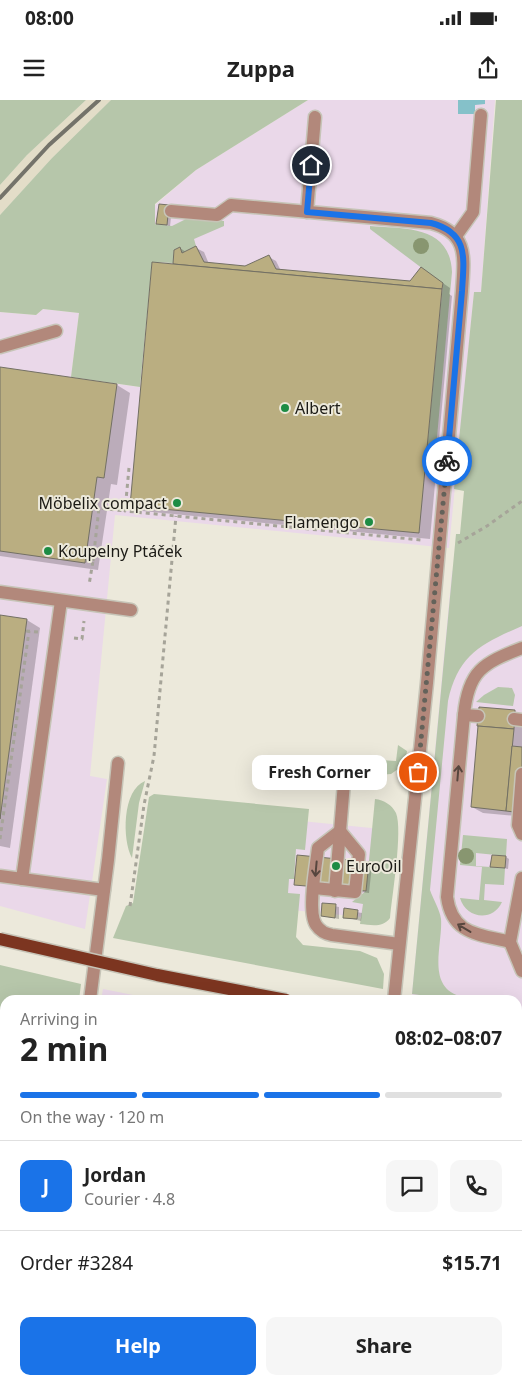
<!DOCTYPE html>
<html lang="en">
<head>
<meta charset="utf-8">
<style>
	:root { --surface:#fff; --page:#f6f6f6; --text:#222; --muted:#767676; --line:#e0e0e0; --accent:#1a73e8 }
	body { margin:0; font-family:"Noto Sans",sans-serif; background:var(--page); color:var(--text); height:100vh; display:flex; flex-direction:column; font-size:19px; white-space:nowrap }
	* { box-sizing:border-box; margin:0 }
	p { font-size:16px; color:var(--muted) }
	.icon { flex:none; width:28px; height:28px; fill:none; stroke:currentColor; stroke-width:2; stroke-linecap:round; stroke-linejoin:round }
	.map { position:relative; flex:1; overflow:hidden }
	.side { position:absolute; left:0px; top:895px; width:522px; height:390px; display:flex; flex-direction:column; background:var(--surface); border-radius:15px 15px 0 0; box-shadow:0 5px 20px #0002 }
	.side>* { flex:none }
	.pin { position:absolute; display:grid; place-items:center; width:42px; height:42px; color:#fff; margin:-21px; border:2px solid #fff; border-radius:50%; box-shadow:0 1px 5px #0007 }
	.courier { position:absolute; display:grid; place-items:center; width:50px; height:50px; margin:-25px; border:4px solid #1a73e8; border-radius:50%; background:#fff; color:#222; box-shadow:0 1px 6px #0007 }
	.bubble { position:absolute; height:35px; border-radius:10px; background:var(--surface); box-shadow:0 5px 20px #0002; font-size:16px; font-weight:700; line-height:35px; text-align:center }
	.overview em { font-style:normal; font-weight:700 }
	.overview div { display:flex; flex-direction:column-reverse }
	.overview { display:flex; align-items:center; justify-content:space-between; height:85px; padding:0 20px }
	h1 { font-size:32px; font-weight:700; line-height:38px }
	.bar { display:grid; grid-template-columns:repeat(4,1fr); gap:8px 5px; align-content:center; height:60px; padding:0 20px }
	.bar i { height:6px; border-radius:4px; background:var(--line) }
	.bar .current { background:var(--accent) }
	.bar p { grid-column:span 4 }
	.line { display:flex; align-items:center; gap:12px; padding:0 20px; border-top:1px solid var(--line) }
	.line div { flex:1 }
	.round { display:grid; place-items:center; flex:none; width:52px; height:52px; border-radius:10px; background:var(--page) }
	.cta { display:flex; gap:10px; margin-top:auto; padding:10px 20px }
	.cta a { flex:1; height:58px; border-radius:10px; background:var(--accent); color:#fff; font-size:20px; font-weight:700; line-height:58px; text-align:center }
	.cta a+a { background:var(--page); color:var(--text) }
	.status { display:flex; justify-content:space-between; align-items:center; height:35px; padding:0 25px; background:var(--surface); direction:ltr }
	.status svg { height:14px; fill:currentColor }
	header { display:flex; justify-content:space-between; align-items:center; height:65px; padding:0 20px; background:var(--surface); font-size:22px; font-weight:700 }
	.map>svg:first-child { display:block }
</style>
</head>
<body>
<div class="status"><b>08:00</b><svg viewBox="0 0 49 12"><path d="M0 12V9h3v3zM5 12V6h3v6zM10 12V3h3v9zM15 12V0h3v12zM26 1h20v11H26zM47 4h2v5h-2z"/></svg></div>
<header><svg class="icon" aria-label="menu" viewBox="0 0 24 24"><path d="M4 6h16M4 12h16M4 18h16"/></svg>Zuppa<svg class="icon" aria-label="share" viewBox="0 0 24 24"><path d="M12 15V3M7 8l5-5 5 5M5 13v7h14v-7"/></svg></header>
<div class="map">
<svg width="522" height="1285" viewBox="0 0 522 1285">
	<rect width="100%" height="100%" fill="#ece9db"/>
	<g fill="#ead8e9">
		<polygon points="308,0 495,0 481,193 474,192 449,448 115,415 90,676 107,679 85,829 0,806 0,212 36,215 43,209 79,213 71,277 139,287 153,161 155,105 196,70"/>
		<polygon points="522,451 522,960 518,959 518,900 413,900 412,894 452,471"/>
		<polygon points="291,720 381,729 372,818 282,809"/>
		<polygon points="103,889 158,900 101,900"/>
		<polygon points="518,968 522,969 522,1090 518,1088"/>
	</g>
	<polygon fill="#e3ddc8" points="86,0 111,0 52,58 0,115 0,85 27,55"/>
	<g fill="#b6c6aa">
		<polygon points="0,0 86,0 27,55 0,85"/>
		<polygon points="111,0 308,0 196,70 155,104 155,124 172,126 188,118 224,121 224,126 194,139 196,146 182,153 180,147 174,150 173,163 152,162 140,287 71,277 79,213 43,209 36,215 0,212 0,115 52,58"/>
		<path d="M496,0H522V526C481,544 458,555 448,601L430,790C433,799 440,810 441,819C443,844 426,885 459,896C468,899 480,899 490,900H456L412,894L456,434H460L464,391L454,389L474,192H481Z"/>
		<path d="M370,126C405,129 450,125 452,172L435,359L429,366L425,367L443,184L370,129Z"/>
		<polygon points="498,587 512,588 515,595 513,606 476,602 484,595"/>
		<polygon points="398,645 407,651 405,664 391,674 378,675 380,660 396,661"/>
		<path d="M145,681L139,703L132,758C122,740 122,690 145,681Z"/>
		<polygon points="154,694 309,709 305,750 296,749 294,779 289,779 288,793 300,794 296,837 303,845 360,851 377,858 384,874 383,889 113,838 126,806 133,803 149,697"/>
		<path d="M375,699C384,700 392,705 396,713C403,730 392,796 390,818C383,828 371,825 360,824L363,804L352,802L366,791Z"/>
		<path d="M463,735L507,739L506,756L476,753V766L505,768L504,785L485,784L484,800L502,802C493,822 466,819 460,798L479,800L482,767L460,765Z"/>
		<polygon points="0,865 81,884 79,900 5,900 5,958 0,956"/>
		<polygon points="5,1043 5,1280 114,1280 113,1285 0,1285 0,1060"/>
	</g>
	<polygon fill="#85c1c9" points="458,0 485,0 485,4 475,5 475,14 458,14"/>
	<g fill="#0003">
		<polygon points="172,109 170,126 158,124"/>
		<polygon points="180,148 186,152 196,148 204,152 209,164 245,167 269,157 276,161 281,171 411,183 421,168 450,188 449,194 452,196 430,439 142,411 131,405 174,165"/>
		<polygon points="0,269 117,285 130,293 117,385 111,384 98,470 0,456"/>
		<polygon points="0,516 27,520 40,528 10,748 0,746"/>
		<polygon points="515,611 522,616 522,713 517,716 483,713 472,707"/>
		<polygon points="506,757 509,759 508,769 492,766"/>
		<polygon points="368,763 372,765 369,793 295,784"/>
		<polygon points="323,804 339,807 339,819 322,816"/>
		<polygon points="345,810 362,813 361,821 344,817"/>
		<polygon points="518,1089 522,1091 522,1162 518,1161"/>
	</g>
	<g fill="#baae81" stroke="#737064">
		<polygon points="159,104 169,105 167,125 156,124"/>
		<polygon points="196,146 204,162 245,166 269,155 276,169 410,181 421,167 443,183 442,189 173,164 174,150 180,147 182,153"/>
		<polygon points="152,162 442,189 419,433 130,406"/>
		<polygon points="0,267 117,284 104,378 97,377 85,463 0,451"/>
		<polygon points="0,515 27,519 0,719"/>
		<polygon points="479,607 515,610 514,629 477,626"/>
		<polygon points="478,626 514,629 506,711 471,707"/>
		<polygon points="512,646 522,647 522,713 506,711"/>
		<polygon points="297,755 369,762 366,791 294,785"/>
		<polygon points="492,755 506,756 505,768 490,767"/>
		<polygon points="322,803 336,804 335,818 321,816"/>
		<polygon points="344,808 358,810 357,819 343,818"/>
		<polygon points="518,1088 522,1090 522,1161 518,1159"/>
	</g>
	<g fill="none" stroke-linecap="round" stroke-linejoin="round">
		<g stroke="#c6c4b7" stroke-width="15">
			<g id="minor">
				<path d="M171,111L217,115L231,105L431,123C469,133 464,158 462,191L427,583L394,900"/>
				<polyline points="307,112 315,17"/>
				<polyline points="456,136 473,112 481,15"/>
				<polyline points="0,247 56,231"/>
				<polyline points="0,492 131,510"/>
				<polyline points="464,615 478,616"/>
				<polyline points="514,619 522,620"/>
				<polyline points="522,674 518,725 522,734"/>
				<polyline points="0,776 104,790"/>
				<polyline points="522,778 510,842 522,871"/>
				<polyline points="22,779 61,501"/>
				<path d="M314,788L355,792L359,754L340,731L318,748C316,766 307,811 316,825C320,831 326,834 332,835L399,844"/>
				<polyline points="335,791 344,683"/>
				<path d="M510,842C479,834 452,835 447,797L464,615C468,571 483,563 522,548"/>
				<polyline points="90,900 108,760 118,663"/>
				<polyline points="0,973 5,975"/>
				<polyline points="518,1243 522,1245"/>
				<polyline points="519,1285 522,1279"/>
			</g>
		</g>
		<g stroke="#c6c4b7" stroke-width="15">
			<polyline id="major" points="518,935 522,936"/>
		</g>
		<g stroke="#a6a499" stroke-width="3" stroke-dasharray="4 4" stroke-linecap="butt">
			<polyline points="129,368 125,411 421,440"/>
			<polyline points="458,443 487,426 522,401"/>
			<polyline points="86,460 93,461 89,485"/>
			<polyline points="93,461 99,408 125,411"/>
			<polyline points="26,531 38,532"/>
			<polyline points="74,538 82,539 84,521"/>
			<polyline points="0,739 29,531"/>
			<polyline points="130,806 144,705 154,656 176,416"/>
			<polyline points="518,964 522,965"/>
		</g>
		<use href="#minor" stroke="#b2887b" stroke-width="12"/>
		<use href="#major" stroke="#7c3520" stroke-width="12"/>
		<polyline stroke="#74736a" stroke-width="4" points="0,98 49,45 99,0"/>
		<g stroke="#c6c4b7" stroke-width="15" stroke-linecap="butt">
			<polyline id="major-bridge" points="0,839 157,875 286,900"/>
		</g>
		<use href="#major-bridge" stroke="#7c3520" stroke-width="12"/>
	</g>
	<g fill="#889670">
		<circle cx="421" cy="146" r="8"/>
		<circle cx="466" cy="756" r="8"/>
	</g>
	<defs><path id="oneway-shaft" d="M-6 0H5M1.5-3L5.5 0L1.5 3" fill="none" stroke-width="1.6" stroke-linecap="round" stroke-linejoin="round" transform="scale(1.25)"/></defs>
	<g stroke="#57463e">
		<use href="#oneway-shaft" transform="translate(458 673) rotate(-85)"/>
		<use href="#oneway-shaft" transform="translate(316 769) rotate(95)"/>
		<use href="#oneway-shaft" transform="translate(464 828) rotate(-149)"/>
	</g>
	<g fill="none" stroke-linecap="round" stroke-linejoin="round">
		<polyline stroke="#64625a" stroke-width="5" stroke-dasharray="0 9" points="418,672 447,361"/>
		<path stroke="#1a73e8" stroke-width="6" d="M311,65L307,112L431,123C469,133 464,158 462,191L447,361"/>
	</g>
	<g fill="#1d8c44" stroke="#ece9db" stroke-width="2">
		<circle cx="285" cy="308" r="5"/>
		<circle cx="177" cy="403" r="5"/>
		<circle cx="369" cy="422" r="5"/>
		<circle cx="48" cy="451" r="5"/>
		<circle cx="336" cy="766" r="5"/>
	</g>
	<g text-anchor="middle" stroke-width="4" stroke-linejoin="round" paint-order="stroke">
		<g font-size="16" fill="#1b1a15" stroke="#ece9db" text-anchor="start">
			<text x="295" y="314">Albert</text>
			<text x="167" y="409" text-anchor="end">Möbelix compact</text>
			<text x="359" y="428" text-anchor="end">Flamengo</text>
			<text x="58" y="457">Koupelny Ptáček</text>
			<text x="346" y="772">EuroOil</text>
		</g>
	</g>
</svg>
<div class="pin" style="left:418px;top:672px;background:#ea580c"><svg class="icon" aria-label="bag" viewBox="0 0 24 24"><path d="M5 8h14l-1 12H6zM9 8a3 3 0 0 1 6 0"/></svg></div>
<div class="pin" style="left:311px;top:65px;background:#1f2937"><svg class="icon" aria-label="home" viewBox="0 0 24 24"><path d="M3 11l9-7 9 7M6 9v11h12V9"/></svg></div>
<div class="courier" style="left:447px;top:361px"><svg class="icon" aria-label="bike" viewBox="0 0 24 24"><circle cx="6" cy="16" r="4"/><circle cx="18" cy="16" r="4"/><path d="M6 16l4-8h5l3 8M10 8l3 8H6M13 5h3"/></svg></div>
<div class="bubble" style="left:252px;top:655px;width:135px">Fresh Corner</div>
<section class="side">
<div class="overview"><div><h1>2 min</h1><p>Arriving in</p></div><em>08:02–08:07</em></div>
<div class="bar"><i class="current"></i><i class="current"></i><i class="current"></i><i></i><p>On the way · 120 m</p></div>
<div class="line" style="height:90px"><b class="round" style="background:var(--accent);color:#fff">J</b><div><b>Jordan</b><p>Courier · 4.8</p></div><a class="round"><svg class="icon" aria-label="chat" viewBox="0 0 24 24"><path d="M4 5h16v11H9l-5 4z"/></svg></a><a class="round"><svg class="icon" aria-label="phone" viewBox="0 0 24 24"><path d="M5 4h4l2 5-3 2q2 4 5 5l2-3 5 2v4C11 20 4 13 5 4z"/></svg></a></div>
<div class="line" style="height:65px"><div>Order #3284</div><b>$15.71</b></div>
<div class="cta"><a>Help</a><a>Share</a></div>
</section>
</div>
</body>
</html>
